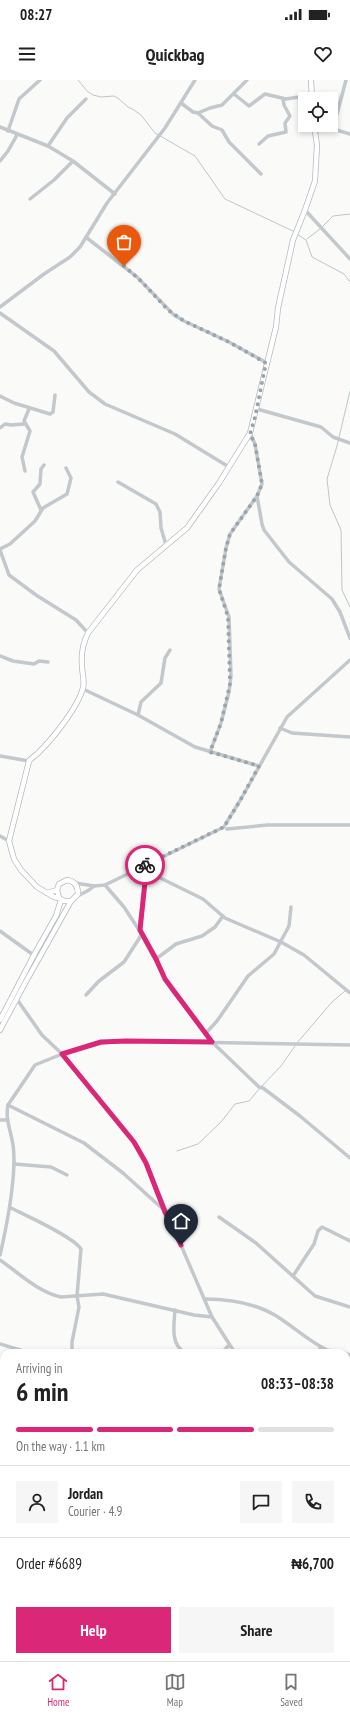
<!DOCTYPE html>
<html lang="en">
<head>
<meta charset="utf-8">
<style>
	:root { --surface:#fff; --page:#f6f6f6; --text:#222; --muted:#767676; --line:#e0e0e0; --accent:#db2777 }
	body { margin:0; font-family:"PT Sans Narrow",sans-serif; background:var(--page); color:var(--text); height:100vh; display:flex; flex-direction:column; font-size:15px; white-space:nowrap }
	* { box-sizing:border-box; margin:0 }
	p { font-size:13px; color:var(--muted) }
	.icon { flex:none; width:22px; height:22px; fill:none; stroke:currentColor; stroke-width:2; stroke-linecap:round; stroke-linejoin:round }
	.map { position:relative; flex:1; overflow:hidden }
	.side { position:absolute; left:0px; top:1269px; width:350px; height:312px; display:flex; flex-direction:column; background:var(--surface); border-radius:12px 12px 0 0; box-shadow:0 2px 6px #0003 }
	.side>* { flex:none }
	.buttons { position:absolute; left:298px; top:12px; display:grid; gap:8px }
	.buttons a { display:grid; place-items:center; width:40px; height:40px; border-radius:0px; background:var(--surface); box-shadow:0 2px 6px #0003; font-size:20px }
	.pin { position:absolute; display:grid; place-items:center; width:34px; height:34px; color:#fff; margin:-41px -17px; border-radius:50% 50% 50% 0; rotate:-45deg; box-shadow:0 0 4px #0007 }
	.pin .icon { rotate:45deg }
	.courier { position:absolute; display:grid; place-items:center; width:40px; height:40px; margin:-20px; border:3px solid #db2777; border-radius:50%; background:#fff; color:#222; box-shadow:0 1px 5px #0007 }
	.head em { font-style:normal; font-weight:600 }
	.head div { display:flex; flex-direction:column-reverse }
	.head { display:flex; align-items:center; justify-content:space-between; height:68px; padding:0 16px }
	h1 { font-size:26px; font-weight:600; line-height:30px }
	.bar { display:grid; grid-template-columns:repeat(4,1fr); gap:6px 4px; align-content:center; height:48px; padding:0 16px }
	.bar i { height:5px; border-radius:3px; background:var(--line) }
	.bar .selected { background:var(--accent) }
	.bar p { grid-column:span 4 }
	.line { display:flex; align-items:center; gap:10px; padding:0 16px; border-top:1px solid var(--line) }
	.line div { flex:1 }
	.round { display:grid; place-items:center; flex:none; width:42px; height:42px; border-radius:0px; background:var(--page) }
	.cta { display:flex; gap:8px; margin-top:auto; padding:8px 16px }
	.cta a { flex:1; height:46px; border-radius:0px; background:var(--accent); color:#fff; font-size:16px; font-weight:600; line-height:46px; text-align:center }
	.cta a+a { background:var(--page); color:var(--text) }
	.status { display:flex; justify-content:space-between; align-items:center; height:28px; padding:0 20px; background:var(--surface); direction:ltr }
	.status svg { height:11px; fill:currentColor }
	header { display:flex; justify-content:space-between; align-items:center; height:52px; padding:0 16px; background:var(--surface); font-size:18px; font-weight:600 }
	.tab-bar { display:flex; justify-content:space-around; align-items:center; height:56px; border-top:1px solid var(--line); background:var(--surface); font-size:11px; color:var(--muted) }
	.tab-bar a { display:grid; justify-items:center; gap:2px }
	.tab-bar .selected { color:var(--accent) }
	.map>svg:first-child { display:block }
</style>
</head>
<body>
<div class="status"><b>08:27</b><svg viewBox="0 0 49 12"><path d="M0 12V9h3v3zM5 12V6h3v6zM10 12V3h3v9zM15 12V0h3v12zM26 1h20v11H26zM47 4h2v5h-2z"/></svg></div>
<header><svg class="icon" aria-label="menu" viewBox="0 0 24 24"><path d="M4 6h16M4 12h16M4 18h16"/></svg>Quickbag<svg class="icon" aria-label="heart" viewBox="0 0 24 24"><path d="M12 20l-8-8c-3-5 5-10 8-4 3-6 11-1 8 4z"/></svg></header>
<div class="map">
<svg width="350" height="1581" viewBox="0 0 350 1581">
	<rect width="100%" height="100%" fill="#fafaf8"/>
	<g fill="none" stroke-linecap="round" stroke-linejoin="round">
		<g stroke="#bbc7cb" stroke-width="1">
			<polyline points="78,0 87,11 93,15 101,17 114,16 118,18 128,27 134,30 141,35 155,53 195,76 225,119 295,152"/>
			<polyline points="322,147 333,136 350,134"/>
			<polyline points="297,154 306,160 312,177 344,194 350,202"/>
			<polyline points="307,159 320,149"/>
			<polyline points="350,311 337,366 327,399 330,425 341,450 342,510 350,527"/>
			<polyline points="297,963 332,922 345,911"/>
			<polyline points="262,1006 281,986 295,966"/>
			<polyline points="177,1071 198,1064 221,1042 235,1024 249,1021 260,1008"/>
			<polyline points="0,1353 4,1355"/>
		</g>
		<g stroke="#b5babe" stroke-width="6">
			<g id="major">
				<polyline points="311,0 312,19"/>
				<path d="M47,813L57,810L59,804L67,800C75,801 78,806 78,814L71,821H64L59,818L57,810"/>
				<path d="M59,818L54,817L37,807L21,790L14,779L9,761L29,681C32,677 37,675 40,671C54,657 78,627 83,608C85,601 82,593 82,586C81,575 83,563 88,553L137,490L187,448L219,403L250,353L276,247L278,228L293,160L305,130L315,101L317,65L314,45"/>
				<polyline points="0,940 34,875 56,836 61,820"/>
				<polyline points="0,950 24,905 71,821"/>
			</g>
		</g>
		<g stroke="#c3c8cc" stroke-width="3.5">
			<polyline points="234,14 249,26 265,14 286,19 312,15"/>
			<polyline points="181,23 193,32 198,33 210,28 222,25 247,0"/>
			<polyline points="198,33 212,46 222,50 229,62 261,94"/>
			<polyline points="0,47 48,66 73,81 115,114"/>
			<polyline points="333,49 346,0"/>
			<polyline points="8,51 19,19 40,0"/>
			<polyline points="315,51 333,49 350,54"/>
			<polyline points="259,64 268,56 286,52 285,43 290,36 284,25 283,19"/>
			<polyline points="48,66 67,38 86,19"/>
			<polyline points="0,81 8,71 17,55"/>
			<polyline points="30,119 54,100 73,81"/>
			<polyline points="305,130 350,179"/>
			<polyline points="87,158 137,197 174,235 184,241 229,262 267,283"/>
			<polyline points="0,227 44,194 70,177 80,167 107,123 165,48 195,0"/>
			<polyline points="0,233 54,271 89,312 105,324 175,354 229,387"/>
			<polyline points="0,316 14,323 50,334 53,332 55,315"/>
			<polyline points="257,329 321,347 333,357 350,363"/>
			<polyline points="0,348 5,344 11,345 25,344"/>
			<polyline points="25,391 22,377 30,351 24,341 29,329"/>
			<polyline points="118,402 156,424 160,432 161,448 166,465"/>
			<polyline points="257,416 262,444 264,450 289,482 332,519 340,532 350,558"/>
			<polyline points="41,430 33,412 40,404 41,389 44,385"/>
			<polyline points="0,469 10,464 35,441 43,428 67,414 71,398 66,388"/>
			<polyline points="0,470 9,495 36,515 76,540 88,553"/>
			<polyline points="0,576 13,581 34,584 39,581 48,582"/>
			<polyline points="83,609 138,635 195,667 259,686"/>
			<polyline points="138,635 141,622 161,603 165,578 170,570"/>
			<polyline points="280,648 292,653 350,657"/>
			<polyline points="210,672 221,643 229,612 231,596 229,537 219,509 226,468 230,454 257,416 262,404 255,364 250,353"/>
			<polyline points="0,676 29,681"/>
			<polyline points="225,745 241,719 287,637 350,580"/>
			<polyline points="227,749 268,745 350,745"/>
			<polyline points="0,756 9,761"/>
			<polyline points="148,792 203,819 225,838 281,862 304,875 350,913"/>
			<polyline points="75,803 94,806 105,805 224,747"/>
			<polyline points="105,805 124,827 139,850 171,909 212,962 259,1007 263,1008 300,1036 350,1078"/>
			<polyline points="76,817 89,810 94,806"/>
			<polyline points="139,850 145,802 148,792 145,786"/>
			<polyline points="0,851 39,879"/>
			<polyline points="156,879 176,864 202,856 215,847 223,836"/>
			<polyline points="86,915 99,901 124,882 142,854"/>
			<polyline points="16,918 42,955 62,974 134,1062 142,1075 212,1237 235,1273"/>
			<polyline points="206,953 217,941 248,896 274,874 289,846 291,827"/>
			<polyline points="8,1025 84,1063 123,1093 165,1131"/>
			<polyline points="0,1040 6,1040"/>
			<polyline points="14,1084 51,1087 67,1095"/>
			<path d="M11,1128C25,1135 74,1157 81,1169L77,1216L79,1227L72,1262V1273"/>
			<polyline points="219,1137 256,1163 315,1216 350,1227"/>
			<path d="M0,1175C7,1145 13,1115 14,1083C14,1077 14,1071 13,1065C11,1051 5,1039 8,1025L35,985L62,974L101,963L126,961L350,965"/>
			<path d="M0,1180C19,1193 38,1212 61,1217L103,1214L194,1235L212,1237"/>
			<polyline points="293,1196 314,1164 318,1151 322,1147 350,1161"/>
			<path d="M205,1219C230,1219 259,1224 281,1239C296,1249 310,1262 327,1270C333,1272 339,1270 345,1273"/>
			<path d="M175,1230C174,1245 170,1264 185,1273"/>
			<polyline points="0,1264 30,1273"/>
			<polyline points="222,1273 229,1265"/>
			<polyline points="318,1273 321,1267"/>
			<polyline points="346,1274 350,1275"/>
			<polyline points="346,1326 350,1327"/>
			<polyline points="346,1392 350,1393"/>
			<polyline points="0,1420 4,1424"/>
			<polyline points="346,1434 350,1432"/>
			<polyline points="0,1473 4,1475"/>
			<polyline points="346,1508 350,1512"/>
			<polyline points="0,1526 4,1527"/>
			<polyline points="110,1577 114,1581"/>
			<polyline points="21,1581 23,1577"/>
			<polyline points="181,1581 184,1577"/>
			<polyline points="300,1581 301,1577"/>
		</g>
		<use href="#major" stroke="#fff" stroke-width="4.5"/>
	</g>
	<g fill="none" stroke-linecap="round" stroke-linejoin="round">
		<polyline stroke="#99a4ac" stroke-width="4" stroke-dasharray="0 7.2" points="124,186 142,202 168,230 184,241 229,262 266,283 255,337 250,354 255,364 262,404 257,416 230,454 226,468 219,509 228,537 230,604 221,643 210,672 259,686 241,719 224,747 145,785"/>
		<polyline stroke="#db2777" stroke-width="5" points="145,785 148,792 145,802 140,850 156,879 165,899 212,962 126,961 101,962 62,974 134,1062 146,1083 165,1132 181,1165"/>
	</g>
</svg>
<div class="buttons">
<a><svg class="icon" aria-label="locate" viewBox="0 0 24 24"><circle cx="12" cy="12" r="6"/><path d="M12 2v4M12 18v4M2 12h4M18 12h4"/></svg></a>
</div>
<div class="pin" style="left:124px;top:186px;background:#ea580c"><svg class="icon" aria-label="bag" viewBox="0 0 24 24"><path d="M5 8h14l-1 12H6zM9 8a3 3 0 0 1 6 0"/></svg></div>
<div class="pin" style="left:181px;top:1165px;background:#1f2937"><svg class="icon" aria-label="home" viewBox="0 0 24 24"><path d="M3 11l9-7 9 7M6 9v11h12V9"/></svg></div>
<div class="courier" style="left:145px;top:785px"><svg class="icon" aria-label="bike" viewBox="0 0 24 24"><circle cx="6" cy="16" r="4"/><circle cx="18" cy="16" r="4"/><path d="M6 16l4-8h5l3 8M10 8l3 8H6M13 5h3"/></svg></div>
<section class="side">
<div class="head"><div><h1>6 min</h1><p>Arriving in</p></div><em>08:33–08:38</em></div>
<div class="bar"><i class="selected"></i><i class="selected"></i><i class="selected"></i><i></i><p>On the way · 1.1 km</p></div>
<div class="line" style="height:72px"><a class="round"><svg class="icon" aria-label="person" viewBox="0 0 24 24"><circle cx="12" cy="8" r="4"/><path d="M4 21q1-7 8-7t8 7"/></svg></a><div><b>Jordan</b><p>Courier · 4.9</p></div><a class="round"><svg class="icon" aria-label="chat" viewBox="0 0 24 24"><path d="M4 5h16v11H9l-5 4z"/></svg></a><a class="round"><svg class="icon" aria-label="phone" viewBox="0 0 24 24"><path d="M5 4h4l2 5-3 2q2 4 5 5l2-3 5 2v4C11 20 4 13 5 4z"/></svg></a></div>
<div class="line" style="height:52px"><div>Order #6689</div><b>₦6,700</b></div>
<div class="cta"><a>Help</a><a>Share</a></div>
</section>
</div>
<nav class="tab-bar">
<a class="selected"><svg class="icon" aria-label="home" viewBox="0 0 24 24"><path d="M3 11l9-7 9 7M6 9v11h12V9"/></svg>Home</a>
<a><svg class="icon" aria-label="map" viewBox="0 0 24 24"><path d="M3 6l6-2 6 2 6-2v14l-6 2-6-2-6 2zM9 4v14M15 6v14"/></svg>Map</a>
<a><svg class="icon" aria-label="saved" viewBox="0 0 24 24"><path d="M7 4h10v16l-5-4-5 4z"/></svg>Saved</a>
</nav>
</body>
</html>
